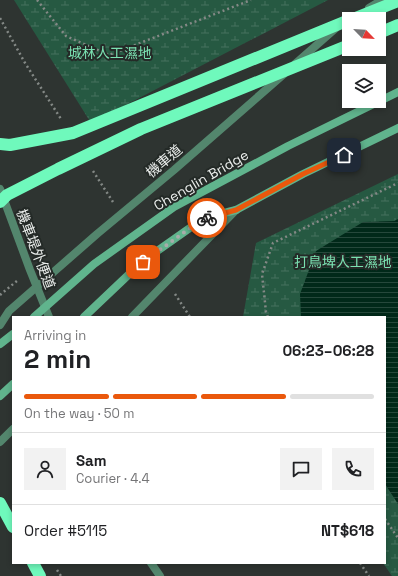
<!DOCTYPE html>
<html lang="en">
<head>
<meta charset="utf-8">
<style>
	:root { --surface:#fff; --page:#f2f2f2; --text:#202124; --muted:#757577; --line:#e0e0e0; --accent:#ea580c }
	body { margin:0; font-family:"Space Grotesk","Noto Sans TC",sans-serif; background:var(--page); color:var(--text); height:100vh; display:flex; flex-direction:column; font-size:15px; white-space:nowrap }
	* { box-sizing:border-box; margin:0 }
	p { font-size:13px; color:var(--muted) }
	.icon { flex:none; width:22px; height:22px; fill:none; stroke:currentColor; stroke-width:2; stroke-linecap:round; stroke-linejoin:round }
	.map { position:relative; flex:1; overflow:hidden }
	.side { position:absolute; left:12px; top:316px; width:374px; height:248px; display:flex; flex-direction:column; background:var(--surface); border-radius:0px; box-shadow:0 2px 6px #0003 }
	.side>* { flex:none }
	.needle { width:26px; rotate:115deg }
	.tools { position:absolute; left:342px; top:12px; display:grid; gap:8px }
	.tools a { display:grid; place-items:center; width:44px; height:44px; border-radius:0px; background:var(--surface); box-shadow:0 2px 6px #0003; font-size:20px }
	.pin { position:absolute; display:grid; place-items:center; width:34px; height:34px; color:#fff; margin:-17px; border-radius:8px; box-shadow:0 2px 6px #0006 }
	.courier { position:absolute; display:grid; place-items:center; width:40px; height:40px; margin:-20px; border:3px solid #ea580c; border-radius:50%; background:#fff; color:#222; box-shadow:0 1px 5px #0007 }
	.overview em { font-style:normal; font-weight:700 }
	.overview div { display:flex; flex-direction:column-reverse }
	.overview { display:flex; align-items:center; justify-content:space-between; height:68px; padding:0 12px }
	h1 { font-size:26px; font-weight:700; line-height:30px }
	.bar { display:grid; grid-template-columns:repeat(4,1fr); gap:6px 4px; align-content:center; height:48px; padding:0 12px }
	.bar i { height:5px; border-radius:3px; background:var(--line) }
	.bar .on { background:var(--accent) }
	.bar p { grid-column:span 4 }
	.line { display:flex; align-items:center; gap:10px; padding:0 12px; border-top:1px solid var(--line) }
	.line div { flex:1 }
	.round { display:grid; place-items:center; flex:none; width:42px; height:42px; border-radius:0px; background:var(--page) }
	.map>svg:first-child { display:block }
</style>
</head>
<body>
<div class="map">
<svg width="398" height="576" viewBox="0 0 398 576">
	<defs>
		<pattern id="wetland-marsh" width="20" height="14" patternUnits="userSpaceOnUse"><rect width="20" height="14" fill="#265942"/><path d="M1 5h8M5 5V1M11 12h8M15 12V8" fill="none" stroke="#46715d"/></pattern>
		<pattern id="water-rules" width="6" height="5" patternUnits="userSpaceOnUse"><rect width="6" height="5" fill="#012919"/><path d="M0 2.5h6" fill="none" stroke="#26483b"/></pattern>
	</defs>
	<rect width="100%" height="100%" fill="#2e3431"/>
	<g fill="url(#wetland-marsh)">
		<polygon points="14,0 328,0 91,123"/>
		<polygon points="398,174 398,576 392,576 383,563 385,563 385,317 243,317 256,243"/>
	</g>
	<polygon fill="url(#water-rules)" points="398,219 398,504 385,484 385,317 301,317 300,294 316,251 363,222 394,221"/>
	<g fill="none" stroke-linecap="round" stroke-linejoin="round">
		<g stroke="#848986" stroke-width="2.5" stroke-dasharray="2 3" stroke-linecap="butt">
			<polyline points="37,0 66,36 109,55 251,0"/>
			<polyline points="0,18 25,63 61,119"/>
			<polyline points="93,171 113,202"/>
			<polyline points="175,294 190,317"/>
			<polyline points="0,295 18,280"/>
			<polyline points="268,317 266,312 262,274 273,243 398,183"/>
			<polyline points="385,519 398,538"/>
			<polyline points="360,563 369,576"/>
			<polyline points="57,570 61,576"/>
		</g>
		<g stroke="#53866d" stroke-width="8">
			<polyline points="0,189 30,270 49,317"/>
			<polyline points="151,563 160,576"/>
		</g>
		<g stroke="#53866d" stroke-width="8">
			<polyline points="369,8 382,0"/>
			<polyline points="0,442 13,429"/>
		</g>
		<g stroke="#60b48d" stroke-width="8">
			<polyline points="236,210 303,174 398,128"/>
			<polyline points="0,344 13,334"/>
			<polyline points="0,396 13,384"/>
		</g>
		<g stroke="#6ff9bc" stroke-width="12">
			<polyline points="353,19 398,1"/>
			<polyline points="379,33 398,25"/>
			<polyline points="0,503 13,527"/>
			<polyline points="33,563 40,576"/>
		</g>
		<g stroke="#53866d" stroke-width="8">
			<polyline points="295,64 336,28"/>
			<polyline points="132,317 236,210"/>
			<polyline points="0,325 9,311 97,234 174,170 284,74"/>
		</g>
		<g stroke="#60b48d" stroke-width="8">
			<polyline points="34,317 94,264 174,207 288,146 398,92"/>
			<polyline points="84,317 143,261 204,218 236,210"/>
		</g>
		<g stroke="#6ff9bc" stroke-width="12">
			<polyline points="0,144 10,145 73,133 349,20"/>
			<polyline points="0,202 7,195 58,169 141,129 349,45"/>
		</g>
	</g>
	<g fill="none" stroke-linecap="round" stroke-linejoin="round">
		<polyline stroke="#a8acaa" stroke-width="4" stroke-dasharray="0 7.2" points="143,262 204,218 207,218"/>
		<polyline stroke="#ea580c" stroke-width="5" points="207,218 236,210 303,174 344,155"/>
	</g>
	<g text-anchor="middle" stroke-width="4" stroke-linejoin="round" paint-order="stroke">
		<g font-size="14" fill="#7be2b2" stroke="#242a27">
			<text x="110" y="58">城林人工濕地</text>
			<text x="343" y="267">打鳥埤人工濕地</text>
		</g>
		<g font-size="14" fill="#eaedeb" stroke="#242a27">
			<text transform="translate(164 161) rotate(-40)" y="5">機車道</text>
			<text transform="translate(201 180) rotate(-30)" y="5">Chenglin Bridge</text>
			<text transform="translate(36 249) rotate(69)" y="5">機車堤外便道</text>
		</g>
	</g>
</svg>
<div class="tools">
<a><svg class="needle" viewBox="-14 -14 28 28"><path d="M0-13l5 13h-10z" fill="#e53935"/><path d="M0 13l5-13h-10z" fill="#757577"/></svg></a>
<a><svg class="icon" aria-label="layers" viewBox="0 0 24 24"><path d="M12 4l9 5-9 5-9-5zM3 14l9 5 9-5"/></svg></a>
</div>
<div class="pin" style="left:143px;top:262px;background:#ea580c"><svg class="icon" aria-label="bag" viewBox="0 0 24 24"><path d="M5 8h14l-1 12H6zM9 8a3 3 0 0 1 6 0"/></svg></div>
<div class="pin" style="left:344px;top:155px;background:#1f2937"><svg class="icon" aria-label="home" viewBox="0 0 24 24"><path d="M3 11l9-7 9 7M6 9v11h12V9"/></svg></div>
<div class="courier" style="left:207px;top:218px"><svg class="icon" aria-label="bike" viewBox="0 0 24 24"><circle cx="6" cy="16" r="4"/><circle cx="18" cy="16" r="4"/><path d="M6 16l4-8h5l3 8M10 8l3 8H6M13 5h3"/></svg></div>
<section class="side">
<div class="overview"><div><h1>2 min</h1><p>Arriving in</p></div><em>06:23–06:28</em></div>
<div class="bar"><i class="on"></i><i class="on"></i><i class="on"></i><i></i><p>On the way · 50 m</p></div>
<div class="line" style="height:72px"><a class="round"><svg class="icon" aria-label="person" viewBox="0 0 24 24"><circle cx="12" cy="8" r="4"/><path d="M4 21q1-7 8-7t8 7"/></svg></a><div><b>Sam</b><p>Courier · 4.4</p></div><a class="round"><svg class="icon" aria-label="chat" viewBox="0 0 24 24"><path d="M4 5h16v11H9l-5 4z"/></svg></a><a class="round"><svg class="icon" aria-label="phone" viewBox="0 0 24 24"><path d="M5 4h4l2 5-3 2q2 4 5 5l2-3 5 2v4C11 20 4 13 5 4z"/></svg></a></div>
<div class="line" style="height:52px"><div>Order #5115</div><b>NT$618</b></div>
</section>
</div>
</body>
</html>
